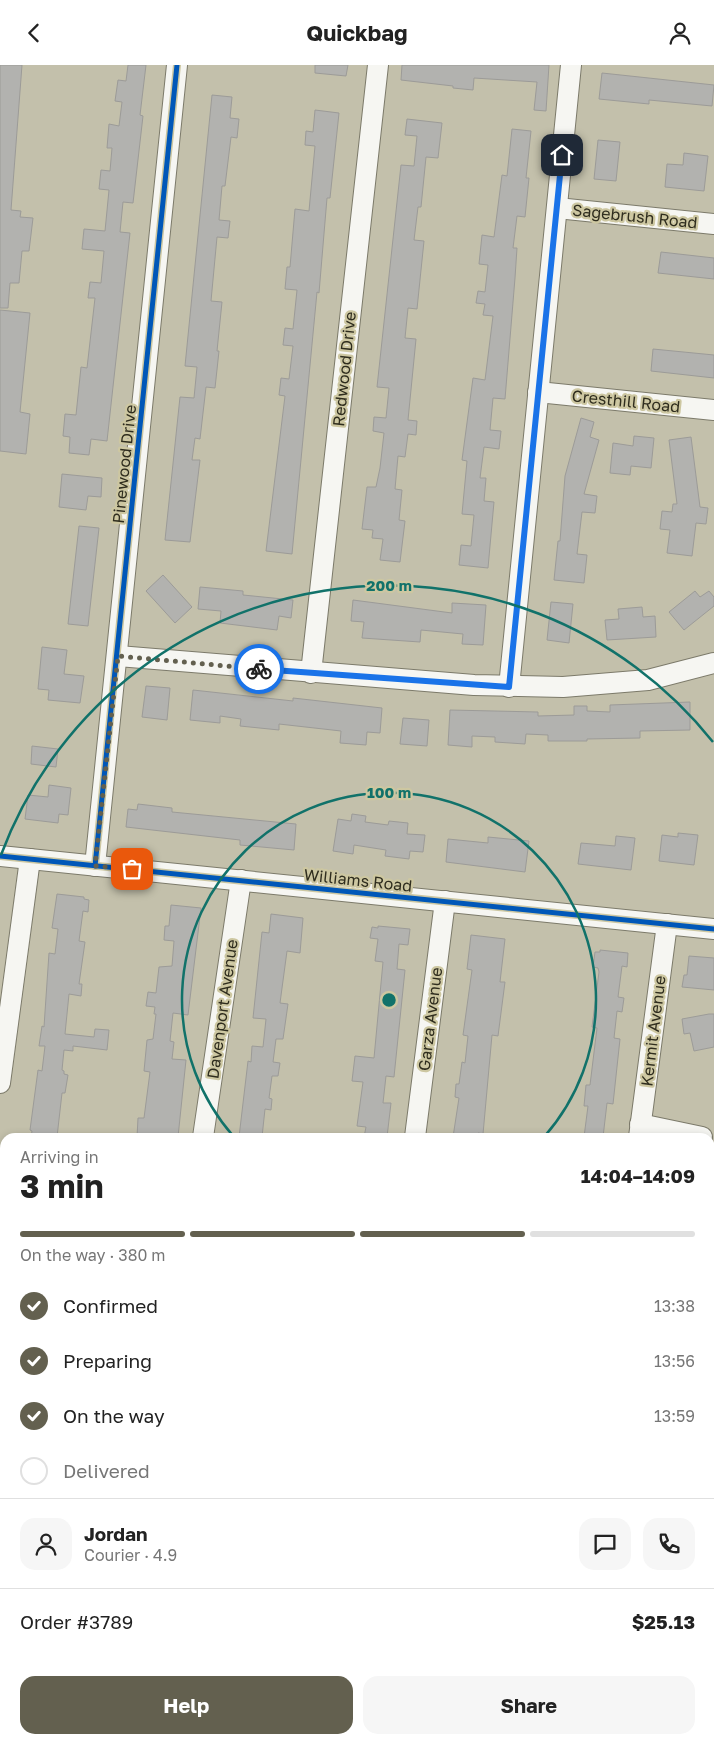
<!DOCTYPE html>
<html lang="en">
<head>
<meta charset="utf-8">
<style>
	:root { --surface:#fff; --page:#f6f6f6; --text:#222; --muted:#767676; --line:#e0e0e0; --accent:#63604f }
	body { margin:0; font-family:"Golos Text",sans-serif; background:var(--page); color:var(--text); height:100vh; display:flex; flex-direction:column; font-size:19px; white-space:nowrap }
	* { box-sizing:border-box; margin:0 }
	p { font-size:16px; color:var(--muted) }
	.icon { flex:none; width:28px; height:28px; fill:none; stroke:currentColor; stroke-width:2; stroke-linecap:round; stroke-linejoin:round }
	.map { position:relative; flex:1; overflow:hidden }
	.drawer { position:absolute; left:0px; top:1068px; width:715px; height:611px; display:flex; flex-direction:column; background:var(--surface); border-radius:15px 15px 0 0; box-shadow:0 2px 8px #0003 }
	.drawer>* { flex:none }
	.pin { position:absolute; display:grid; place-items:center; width:42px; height:42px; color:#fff; margin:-21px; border-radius:10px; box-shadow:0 2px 8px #0006 }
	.courier { position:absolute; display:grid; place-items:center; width:50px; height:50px; margin:-25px; border:4px solid #1a73e8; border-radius:50%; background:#fff; color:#222; box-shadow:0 1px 6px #0007 }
	.overview em { font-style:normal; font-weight:700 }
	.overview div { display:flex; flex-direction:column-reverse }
	.overview { display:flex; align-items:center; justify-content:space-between; height:85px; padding:0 20px }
	h1 { font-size:32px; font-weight:700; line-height:38px }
	.bar { display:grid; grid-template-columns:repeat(4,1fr); gap:8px 5px; align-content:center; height:60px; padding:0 20px }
	.bar i { height:6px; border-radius:4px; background:var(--line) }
	.bar .current { background:var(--accent) }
	.bar p { grid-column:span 4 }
	.line { display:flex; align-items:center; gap:12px; padding:0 20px; border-top:1px solid var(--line) }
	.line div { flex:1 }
	.round { display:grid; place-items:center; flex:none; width:52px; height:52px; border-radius:15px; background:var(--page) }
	ol { padding:0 20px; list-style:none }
	li { display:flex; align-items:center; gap:15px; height:55px }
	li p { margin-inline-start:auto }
	li .icon { padding:5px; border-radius:50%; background:var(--accent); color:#fff; stroke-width:4 }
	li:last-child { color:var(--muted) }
	li i { width:28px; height:28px; border:2px solid var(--line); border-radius:50% }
	.action { display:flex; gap:10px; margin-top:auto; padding:10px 20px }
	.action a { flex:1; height:58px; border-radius:15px; background:var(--accent); color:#fff; font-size:20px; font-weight:700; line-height:58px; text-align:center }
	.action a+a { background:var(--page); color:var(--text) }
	header { display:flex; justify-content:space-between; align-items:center; height:65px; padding:0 20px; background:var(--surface); font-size:22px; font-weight:700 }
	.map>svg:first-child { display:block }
</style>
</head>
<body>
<header><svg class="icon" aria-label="back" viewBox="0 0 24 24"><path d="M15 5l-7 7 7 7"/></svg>Quickbag<svg class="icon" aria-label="person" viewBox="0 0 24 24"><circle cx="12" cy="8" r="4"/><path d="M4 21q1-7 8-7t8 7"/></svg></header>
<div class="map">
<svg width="714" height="1678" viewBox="0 0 714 1678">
	<rect width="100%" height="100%" fill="#c3c0ab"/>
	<g fill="#b2b2af" stroke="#9c9b98">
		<polygon points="0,0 22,0 11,145 21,146 20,152 33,153 29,186 22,186 19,218 10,218 8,243 0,243"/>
		<polygon points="128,0 146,0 140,50 143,51 133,138 123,137 120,167 130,168 107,376 91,374 89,390 69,388 70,372 63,371 65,349 76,350 81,302 87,303 95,233 88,233 90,217 101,218 104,186 82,184 84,164 105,166 109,125 99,124 101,105 110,106 112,83 107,83 109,59 119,61 122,37 115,36 118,15 126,16"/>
		<polygon points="315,0 348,0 346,11 315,8"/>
		<polygon points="402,0 549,0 546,46 534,45 537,17 474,13 473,25 453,23 453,21 401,15"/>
		<polygon points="602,8 714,20 712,41 649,35 649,39 599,34"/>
		<polygon points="212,30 232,32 230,53 239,54 237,73 231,72 225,121 222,121 219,155 230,156 228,173 217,172 211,236 222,237 217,286 219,286 215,323 206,322 200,374 195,373 192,395 200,395 190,477 165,475 180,332 194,333 197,302 185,301"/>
		<polygon points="315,45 339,48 330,133 327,133 319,228 317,227 292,489 266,486 285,331 279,330 281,313 289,314 293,281 283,280 285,263 293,264 297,225 285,224 287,202 290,202 295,144 309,146 315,81 305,80 306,66 313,67"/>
		<polygon points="407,54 442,58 438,93 426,92 421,142 418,142 414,175 424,176 417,244 408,243 405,273 416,274 408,355 417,356 416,370 408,369 405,392 398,391 395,424 402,425 399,455 405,456 400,497 380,495 383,474 372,473 373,465 362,464 367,422 376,422 380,403 384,368 373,366 374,352 386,353 389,323 377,322 401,100 414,101 417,71 405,70"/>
		<polygon points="512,64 531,66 526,113 529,113 525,152 517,151 513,183 517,183 515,213 505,334 493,333 490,365 501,366 499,384 484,382 480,413 486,413 484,436 494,437 488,503 459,500 461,480 471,481 474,450 462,449 467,396 462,395 473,313 485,315 493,251 483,250 485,239 476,238 478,226 485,227 488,200 479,199 482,170 494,172 502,110 507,111"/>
		<polygon points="598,75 620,77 616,116 594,114"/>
		<polygon points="684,88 708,91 704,126 665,122 667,99 683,100"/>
		<polygon points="661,187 714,193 714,214 658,208"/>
		<polygon points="0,245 30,248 20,347 30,349 26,389 0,386"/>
		<polygon points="653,284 714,290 714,313 651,306"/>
		<polygon points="581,353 594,357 590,372 599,375 584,429 597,431 595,448 582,447 577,489 587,490 584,518 554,515 558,476 560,476 565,411"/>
		<polygon points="634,371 654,373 651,403 631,401 630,410 610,408 613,378 633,381"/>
		<polygon points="691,372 700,442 708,443 706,459 696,458 692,491 667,488 670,465 660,464 662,446 672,447 673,439 677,439 669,375"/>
		<polygon points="62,409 102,413 101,432 88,431 86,445 59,442"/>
		<polygon points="79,461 99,463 88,561 68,559"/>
		<polygon points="163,510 192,542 175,558 146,526"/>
		<polygon points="200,522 243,526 243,530 293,535 291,553 279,551 277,565 220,558 221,546 198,544"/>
		<polygon points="695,526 700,532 709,526 714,532 714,541 684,565 669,547"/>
		<polygon points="353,535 452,548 452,538 486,540 483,580 462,579 463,569 421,565 420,577 362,573 364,557 351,556"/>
		<polygon points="551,537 573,539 569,578 547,575"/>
		<polygon points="642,542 643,552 655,551 656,572 607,575 605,555 619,554 618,544"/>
		<polygon points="42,582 67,585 64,609 84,611 80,638 48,635 49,625 38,624"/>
		<polygon points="146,621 170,623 167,655 142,652"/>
		<polygon points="193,625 293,636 293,633 382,643 380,668 367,667 366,680 340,678 341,666 279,659 279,665 240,661 241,654 220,651 220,658 190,655"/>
		<polygon points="690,637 690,665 640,666 640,673 587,674 587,676 548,676 548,670 526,669 525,679 495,677 495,672 472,671 472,682 448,680 450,645 538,647 538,651 574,650 574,641 587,641 587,646 610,647 610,640"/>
		<polygon points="403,653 429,655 427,681 400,679"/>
		<polygon points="32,681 58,684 56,702 31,699"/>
		<polygon points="49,720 71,723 68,750 59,749 58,758 25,754 28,730 48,732"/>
		<polygon points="138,739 172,743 172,747 296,759 294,785 240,780 240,775 126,762 128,744 137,745"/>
		<polygon points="352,749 366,751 365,757 388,760 389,756 408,758 407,769 425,770 423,787 410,786 409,794 385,791 386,785 354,780 353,789 333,786 338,754 351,756"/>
		<polygon points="678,768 698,770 694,800 659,796 662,770 678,772"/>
		<polygon points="616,771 635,773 631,805 578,799 581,778 615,781"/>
		<polygon points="488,772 529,776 525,807 446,797 448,774 488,778"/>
		<polygon points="57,829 84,832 84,834 89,835 88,847 83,846 79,876 85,877 79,919 82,919 81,931 69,929 65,969 94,972 95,964 109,965 107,985 73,981 73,986 64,985 62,1005 64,1006 64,1009 68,1010 65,1028 62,1028 57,1072 31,1072 32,1066 30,1065 38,1005 42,1006 45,981 39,981 42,961 44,962 49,888 55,889 58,864 52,863"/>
		<polygon points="171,840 201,843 188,950 173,948 170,976 174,977 172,994 186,995 178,1072 137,1072 138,1053 144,1053 150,1007 144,1006 147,975 153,974 156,949 154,949 155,942 146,941 148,927 156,928 159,902 172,901 174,876 164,875 165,861 169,861"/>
		<polygon points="271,849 303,853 300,888 287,886 280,938 288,939 283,974 276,974 273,997 280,998 278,1011 272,1011 269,1033 272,1034 271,1045 265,1044 262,1072 239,1072 248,996 251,997 252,981 263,982 266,954 253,953 262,867 269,868"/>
		<polygon points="378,861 410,864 408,880 399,879 397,904 405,905 394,1012 386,1011 383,1038 391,1038 387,1072 364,1072 366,1062 357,1061 363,1017 352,1016 355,991 374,993 383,897 375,896 378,874 370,873 372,862 378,863"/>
		<polygon points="471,870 505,874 500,917 505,917 498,971 492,970 483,1069 478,1068 478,1072 453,1072 459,1033 455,1032 456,1019 459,1019 462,997 465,998 468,971 463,970 472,905 467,904"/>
		<polygon points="600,885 628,888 627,902 622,901 618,932 624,933 622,947 617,946 614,973 620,974 613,1039 607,1038 603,1072 584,1072 588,1041 584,1041 586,1020 590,1020 597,963 592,962 599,907 598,903 593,902 595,887 600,887"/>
		<polygon points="689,891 714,893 714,925 682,922 684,910 687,910"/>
		<polygon points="709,949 714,949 714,982 694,986 690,968 684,969 682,954"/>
	</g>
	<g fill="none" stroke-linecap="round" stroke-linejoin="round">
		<g stroke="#7c7a6a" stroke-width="22">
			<g id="minor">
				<polyline points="557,143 714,159"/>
				<polyline points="538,327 714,345"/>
				<polyline points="118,591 474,620 563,622 648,615 714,598"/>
				<polyline points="311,608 378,0"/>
				<polyline points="509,622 571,0"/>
				<polyline points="0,791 714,864"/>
				<polyline points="95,801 177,0"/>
				<polyline points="0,1018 30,794"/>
				<polyline points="640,1059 702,1072"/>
				<polyline points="203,1072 241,815"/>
				<polyline points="415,1072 445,836"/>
				<polyline points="639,1072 667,859"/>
				<polyline points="710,1486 714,1487"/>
				<polyline points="0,1657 5,1648"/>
				<polyline points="436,1674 449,1678"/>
				<polyline points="0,1677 2,1678"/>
				<polyline points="541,1678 542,1674"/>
			</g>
		</g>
		<use href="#minor" stroke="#f6f6f2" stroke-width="20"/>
		<g stroke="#cdc7a1" stroke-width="8">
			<g id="cycleway">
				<polyline points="0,791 714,864"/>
				<polyline points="95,801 177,0"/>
			</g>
		</g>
		<use href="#cycleway" stroke="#0057b8" stroke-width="5"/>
	</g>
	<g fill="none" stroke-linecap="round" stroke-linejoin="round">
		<polyline stroke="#63604f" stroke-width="5" stroke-dasharray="0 9" points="132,804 95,801 118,591 259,604"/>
		<polyline stroke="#1a73e8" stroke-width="6" points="259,604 509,622 562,90"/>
	</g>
	<g fill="none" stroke="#11726a" stroke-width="2.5">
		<path d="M234 1072A207 207 0 1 1 544 1072"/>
		<path d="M1 790A414 414 0 0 1 713 677"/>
	</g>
	<g text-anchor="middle" stroke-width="4.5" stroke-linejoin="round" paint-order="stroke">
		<g font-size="16" fill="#2f2d1e" stroke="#cdc7a1">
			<text transform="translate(635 151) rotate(6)" y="6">Sagebrush Road</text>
			<text transform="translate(344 304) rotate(-84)" y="6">Redwood Drive</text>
			<text transform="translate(626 336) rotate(6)" y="6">Cresthill Road</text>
			<text transform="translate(124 399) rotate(-84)" y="6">Pinewood Drive</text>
			<text transform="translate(358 815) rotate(6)" y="6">Williams Road</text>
			<text transform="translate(222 944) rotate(-82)" y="6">Davenport Avenue</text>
			<text transform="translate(430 954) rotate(-83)" y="6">Garza Avenue</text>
			<text transform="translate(653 966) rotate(-83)" y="6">Kermit Avenue</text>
		</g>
	</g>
	<circle cx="389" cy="935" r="8" fill="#11726a" stroke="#cdc7a1" stroke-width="2.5"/>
	<g font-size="15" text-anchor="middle" font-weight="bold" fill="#11726a" stroke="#cdc7a1" stroke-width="4.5" stroke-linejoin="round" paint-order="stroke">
		<text x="389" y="526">200 m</text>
		<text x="389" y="733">100 m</text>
	</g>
</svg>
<div class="pin" style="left:132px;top:804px;background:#ea580c"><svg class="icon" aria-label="bag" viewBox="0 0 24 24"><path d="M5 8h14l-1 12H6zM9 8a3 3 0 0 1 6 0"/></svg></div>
<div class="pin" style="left:562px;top:90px;background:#1f2937"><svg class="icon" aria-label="home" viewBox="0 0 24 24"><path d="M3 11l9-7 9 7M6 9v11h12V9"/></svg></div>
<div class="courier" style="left:259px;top:604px"><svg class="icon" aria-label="bike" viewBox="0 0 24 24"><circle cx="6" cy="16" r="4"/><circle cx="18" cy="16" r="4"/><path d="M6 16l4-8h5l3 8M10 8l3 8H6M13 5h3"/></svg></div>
<section class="drawer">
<div class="overview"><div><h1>3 min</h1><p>Arriving in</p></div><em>14:04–14:09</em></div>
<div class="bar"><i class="current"></i><i class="current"></i><i class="current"></i><i></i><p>On the way · 380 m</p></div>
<ol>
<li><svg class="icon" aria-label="check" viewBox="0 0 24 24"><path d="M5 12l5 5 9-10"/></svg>Confirmed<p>13:38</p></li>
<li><svg class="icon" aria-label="check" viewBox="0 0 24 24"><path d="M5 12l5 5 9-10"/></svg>Preparing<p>13:56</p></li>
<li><svg class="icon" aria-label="check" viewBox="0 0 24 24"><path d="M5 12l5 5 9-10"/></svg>On the way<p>13:59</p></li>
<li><i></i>Delivered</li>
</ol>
<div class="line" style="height:90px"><a class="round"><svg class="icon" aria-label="person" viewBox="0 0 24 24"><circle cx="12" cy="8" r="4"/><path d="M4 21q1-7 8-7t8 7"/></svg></a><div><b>Jordan</b><p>Courier · 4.9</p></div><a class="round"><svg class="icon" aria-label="chat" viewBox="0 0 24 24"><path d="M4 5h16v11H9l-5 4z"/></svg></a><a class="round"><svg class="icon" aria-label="phone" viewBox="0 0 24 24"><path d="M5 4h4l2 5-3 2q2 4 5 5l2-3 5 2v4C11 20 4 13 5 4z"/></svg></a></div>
<div class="line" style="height:65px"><div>Order #3789</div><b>$25.13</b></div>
<div class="action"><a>Help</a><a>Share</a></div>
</section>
</div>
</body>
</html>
